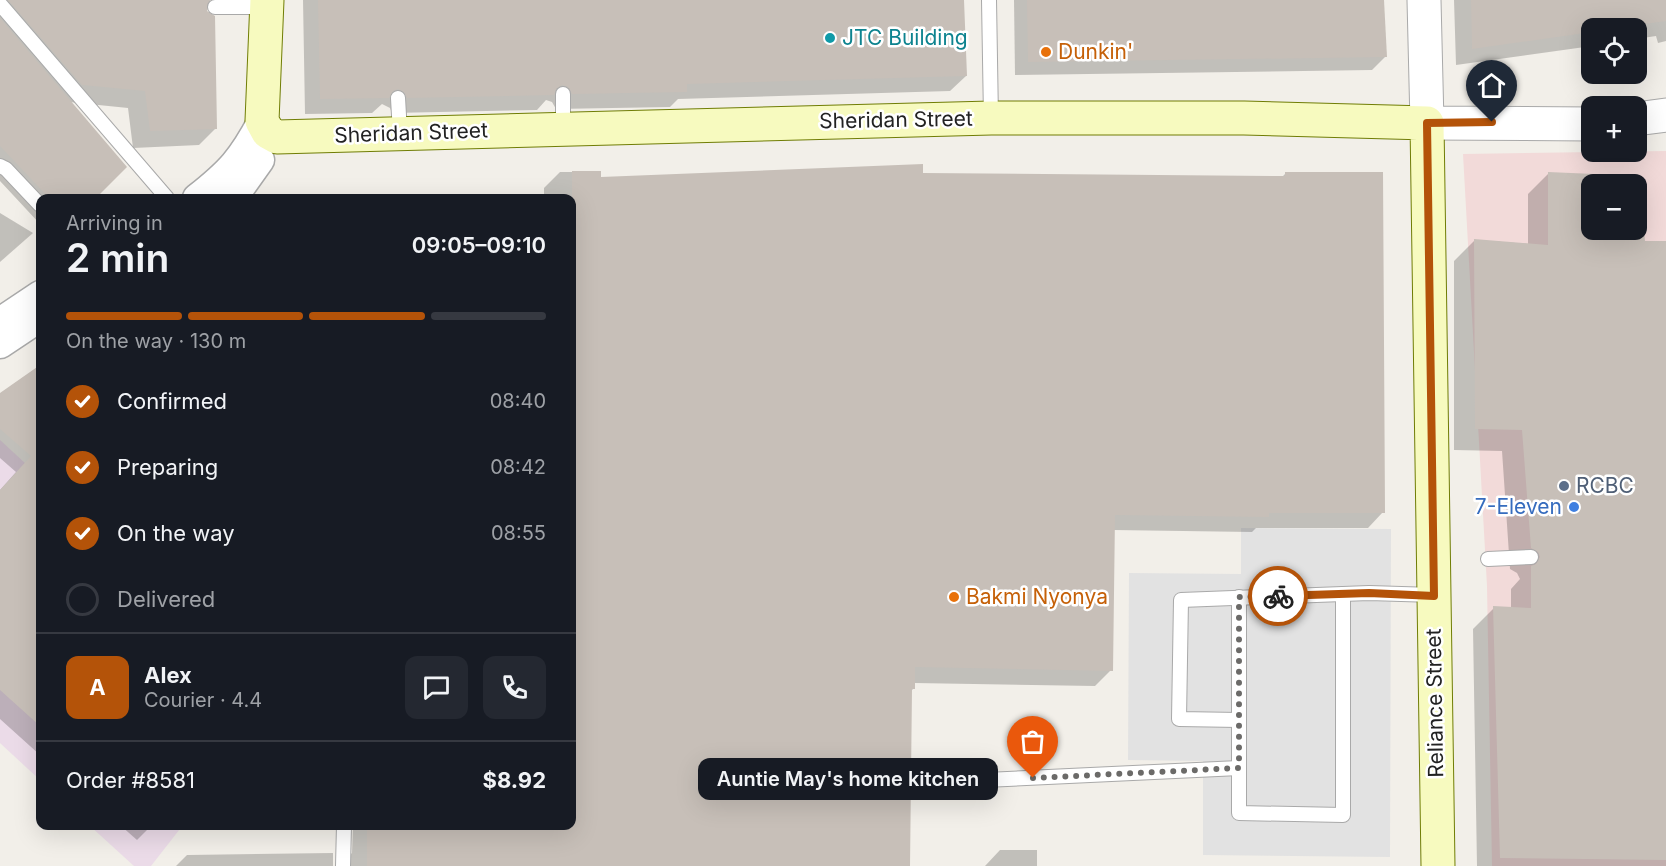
<!DOCTYPE html>
<html lang="en">
<head>
<meta charset="utf-8">
<style>
	:root { --surface:#171b24; --page:#242831; --text:#f1f3f6; --muted:#9ea1a6; --line:#363941; --accent:#b45309 }
	body { margin:0; font-family:Inter,sans-serif; background:var(--page); color:var(--text); height:100vh; display:flex; flex-direction:column; font-size:22px; white-space:nowrap }
	* { box-sizing:border-box; margin:0 }
	p { font-size:20px; color:var(--muted) }
	.icon { flex:none; width:33px; height:33px; fill:none; stroke:currentColor; stroke-width:2; stroke-linecap:round; stroke-linejoin:round }
	.map { position:relative; flex:1; overflow:hidden }
	.drawer { position:absolute; left:36px; top:194px; width:540px; height:636px; display:flex; flex-direction:column; background:var(--surface); border-radius:12px; box-shadow:0 6px 24px #0002 }
	.drawer>* { flex:none }
	.controls { position:absolute; left:1581px; top:18px; display:grid; gap:12px }
	.controls a { display:grid; place-items:center; width:66px; height:66px; border-radius:12px; background:var(--surface); box-shadow:0 6px 24px #0002; font-size:30px }
	.pin { position:absolute; display:grid; place-items:center; width:51px; height:51px; color:#fff; margin:-62px -26px; border-radius:50% 50% 50% 0; rotate:-45deg; box-shadow:0 0 6px #0007 }
	.pin .icon { rotate:45deg }
	.courier { position:absolute; display:grid; place-items:center; width:60px; height:60px; margin:-30px; border:4px solid #b45309; border-radius:50%; background:#fff; color:#222; box-shadow:0 2px 8px #0007 }
	.bubble { position:absolute; height:42px; border-radius:12px; background:var(--surface); box-shadow:0 6px 24px #0002; font-size:20px; font-weight:600; line-height:42px; text-align:center }
	.headline em { font-style:normal; font-weight:600 }
	.headline div { display:flex; flex-direction:column-reverse }
	.headline { display:flex; align-items:center; justify-content:space-between; height:102px; padding:0 30px }
	h1 { font-size:39px; font-weight:600; line-height:45px }
	.bar { display:grid; grid-template-columns:repeat(4,1fr); gap:9px 6px; align-content:center; height:72px; padding:0 30px }
	.bar i { height:8px; border-radius:4px; background:var(--line) }
	.bar .selected { background:var(--accent) }
	.bar p { grid-column:span 4 }
	.line { display:flex; align-items:center; gap:15px; padding:0 30px; border-top:2px solid var(--line) }
	.line div { flex:1 }
	.round { display:grid; place-items:center; flex:none; width:63px; height:63px; border-radius:12px; background:var(--page) }
	ol { padding:0 30px; list-style:none }
	li { display:flex; align-items:center; gap:18px; height:66px }
	li p { margin-inline-start:auto }
	li .icon { padding:6px; border-radius:50%; background:var(--accent); color:#fff; stroke-width:4 }
	li:last-child { color:var(--muted) }
	li i { width:33px; height:33px; border:3px solid var(--line); border-radius:50% }
	.map>svg:first-child { display:block }
</style>
</head>
<body>
<div class="map">
<svg width="1666" height="866" viewBox="0 0 1666 866">
	<rect width="100%" height="100%" fill="#f2efe9"/>
	<path fill="#f2dad9" fill-rule="evenodd" d="M1666,151V866H1492L1487,586L1463,154ZM1592,184H1636V230H1592Z"/>
	<g fill="#ebdbe8">
		<polygon points="0,440 40,477 40,780 0,743"/>
		<polygon points="89,825 183,825 151,866 134,866"/>
	</g>
	<polygon fill="#e2e2e2" points="1241,528 1391,529 1390,857 1203,855 1203,761 1128,760 1129,573 1241,574"/>
	<g fill="#0003" fill-rule="evenodd">
		<polygon points="0,0 210,0 205,5 216,128 199,145 133,148 128,108 69,102 94,198 40,198 40,224 0,181"/>
		<polygon points="303,0 963,0 966,76 950,91 678,99 670,107 556,109 552,102 546,100 537,110 392,113 390,108 382,104 372,113 305,114"/>
		<polygon points="1014,0 1383,0 1386,56 1372,70 1015,75"/>
		<polygon points="1454,0 1666,0 1666,41 1658,43 1656,36 1636,39 1636,28 1592,28 1592,46 1456,65"/>
		<polygon points="560,172 599,172 599,178 922,174 1282,177 1285,174 1383,512 1368,528 1256,528 1252,532 1113,530 1111,670 1095,686 914,683 914,688 910,692 908,866 339,866 352,853 353,825 572,825 572,198 316,198 320,194 544,194 544,188"/>
		<path d="M1549,173L1639,177L1644,243L1666,242V866H1477L1473,629L1494,608H1511V589L1520,579L1517,573L1510,569L1502,451L1454,450V261L1475,240L1528,244V194ZM1592,184H1636V230H1592Z"/>
		<polygon points="0,213 33,233 0,262"/>
		<polygon points="40,367 40,755 0,719 0,490 16,472 0,458 0,395"/>
		<polygon points="120,825 152,825 137,840"/>
		<polygon points="1000,850 1037,850 1037,866 985,866"/>
		<polygon points="333,853 333,866 176,866 187,855"/>
	</g>
	<g fill="#c7bfb8" fill-rule="evenodd">
		<polygon points="8,0 210,0 207,11 215,16 217,129 150,131 145,91 82,85"/>
		<polygon points="318,0 964,0 967,76 687,84 687,92 572,94 568,87 562,85 556,89 554,95 407,98 405,93 398,89 393,91 389,98 320,99"/>
		<polygon points="1027,0 1384,0 1387,57 1028,62"/>
		<polygon points="1471,0 1666,0 1666,21 1615,28 1592,28 1592,32 1472,49"/>
		<polygon points="0,18 127,167 96,198 49,198 0,146"/>
		<polygon points="923,164 923,173 1285,176 1285,172 1383,172 1385,513 1269,513 1269,517 1115,515 1113,671 915,667 915,689 912,689 910,866 367,866 367,825 572,825 572,171 601,171 601,177"/>
		<path d="M1548,172L1640,176L1645,241H1666V860L1500,858L1493,606L1531,608V566L1536,564L1540,557L1538,552L1531,548L1522,430L1475,429L1474,239L1548,245ZM1592,184H1636V230H1592Z"/>
		<polygon points="40,365 40,726 0,690 0,490 31,456 0,429 0,393"/>
	</g>
	<g fill="none" stroke-linecap="round" stroke-linejoin="round">
		<g stroke="#a9a9a9" stroke-width="16">
			<g id="service">
				<polyline points="989,0 991,118"/>
				<polyline points="0,4 167,198"/>
				<polyline points="215,7 267,7"/>
				<polyline points="563,94 563,128"/>
				<polyline points="398,98 400,133"/>
				<polyline points="0,166 6,169 40,205"/>
				<polyline points="1488,559 1531,557"/>
				<polyline points="1239,597 1239,813 1343,815 1343,594"/>
				<polyline points="1239,720 1179,719 1181,600 1369,593 1434,595"/>
				<polyline points="964,781 1239,768"/>
				<polyline points="343,866 344,825"/>
			</g>
		</g>
		<g stroke="#a9a9a9" stroke-width="31">
			<g id="minor">
				<path d="M197,198C230,172 242,159 262,121"/>
				<polyline points="233,198 260,160"/>
				<polyline points="0,322 40,295"/>
				<polyline points="0,344 36,320"/>
			</g>
		</g>
		<g stroke="#a9a9a9" stroke-width="35">
			<g id="tertiary">
				<polyline points="1424,0 1427,123 1592,124"/>
				<polyline points="1636,119 1666,115"/>
			</g>
		</g>
		<g stroke="#707d05" stroke-width="35">
			<polyline id="secondary" points="267,0 262,121 268,132 277,137 991,118 1244,118 1427,123 1438,866"/>
		</g>
		<use href="#service" stroke="#fff" stroke-width="14"/>
		<use href="#minor" stroke="#fff" stroke-width="28"/>
		<use href="#tertiary" stroke="#fff" stroke-width="33"/>
		<use href="#secondary" stroke="#f7fabf" stroke-width="33"/>
	</g>
	<g fill="none" stroke-linecap="round" stroke-linejoin="round">
		<polyline stroke="#6b6a68" stroke-width="6" stroke-dasharray="0 10.8" points="1033,778 1239,768 1239,597 1278,596"/>
		<polyline stroke="#b45309" stroke-width="8" points="1278,596 1369,593 1434,596 1427,123 1492,122"/>
	</g>
	<circle fill="#0f9aa8" stroke="#fff" stroke-width="2" cx="830" cy="38" r="6"/>
	<g fill="#e8710a" stroke="#fff" stroke-width="2">
		<circle cx="1046" cy="52" r="6"/>
		<circle cx="954" cy="597" r="6"/>
	</g>
	<circle fill="#5c6f8a" stroke="#fff" stroke-width="2" cx="1564" cy="486" r="6"/>
	<circle fill="#3f7fe0" stroke="#fff" stroke-width="2" cx="1574" cy="507" r="6"/>
	<g text-anchor="middle" stroke-width="5" stroke-linejoin="round" paint-order="stroke">
		<g font-size="21" fill="#0d838f" stroke="#fff" text-anchor="start">
			<text x="842" y="45">JTC Building</text>
		</g>
		<g font-size="21" fill="#c56008" stroke="#fff" text-anchor="start">
			<text x="1058" y="59">Dunkin'</text>
			<text x="966" y="604">Bakmi Nyonya</text>
		</g>
		<g font-size="21" fill="#222" stroke="#fff">
			<text transform="translate(896 120) rotate(-1)" y="7">Sheridan Street</text>
			<text transform="translate(411 133) rotate(-2)" y="7">Sheridan Street</text>
			<text transform="translate(1435 703) rotate(-91)" y="7">Reliance Street</text>
		</g>
		<g font-size="21" fill="#4e5e75" stroke="#fff" text-anchor="start">
			<text x="1576" y="493">RCBC</text>
		</g>
		<g font-size="21" fill="#366cbe" stroke="#fff" text-anchor="end">
			<text x="1562" y="514">7-Eleven</text>
		</g>
	</g>
</svg>
<div class="controls">
<a><svg class="icon" aria-label="locate" viewBox="0 0 24 24"><circle cx="12" cy="12" r="6"/><path d="M12 2v4M12 18v4M2 12h4M18 12h4"/></svg></a>
<a>+</a>
<a>−</a>
</div>
<div class="pin" style="left:1033px;top:778px;background:#ea580c"><svg class="icon" aria-label="bag" viewBox="0 0 24 24"><path d="M5 8h14l-1 12H6zM9 8a3 3 0 0 1 6 0"/></svg></div>
<div class="pin" style="left:1492px;top:122px;background:#1f2937"><svg class="icon" aria-label="home" viewBox="0 0 24 24"><path d="M3 11l9-7 9 7M6 9v11h12V9"/></svg></div>
<div class="courier" style="left:1278px;top:596px"><svg class="icon" aria-label="bike" viewBox="0 0 24 24"><circle cx="6" cy="16" r="4"/><circle cx="18" cy="16" r="4"/><path d="M6 16l4-8h5l3 8M10 8l3 8H6M13 5h3"/></svg></div>
<div class="bubble" style="left:698px;top:758px;width:300px">Auntie May's home kitchen</div>
<section class="drawer">
<div class="headline"><div><h1>2 min</h1><p>Arriving in</p></div><em>09:05–09:10</em></div>
<div class="bar"><i class="selected"></i><i class="selected"></i><i class="selected"></i><i></i><p>On the way · 130 m</p></div>
<ol>
<li><svg class="icon" aria-label="check" viewBox="0 0 24 24"><path d="M5 12l5 5 9-10"/></svg>Confirmed<p>08:40</p></li>
<li><svg class="icon" aria-label="check" viewBox="0 0 24 24"><path d="M5 12l5 5 9-10"/></svg>Preparing<p>08:42</p></li>
<li><svg class="icon" aria-label="check" viewBox="0 0 24 24"><path d="M5 12l5 5 9-10"/></svg>On the way<p>08:55</p></li>
<li><i></i>Delivered</li>
</ol>
<div class="line" style="height:108px"><b class="round" style="background:var(--accent);color:#fff">A</b><div><b>Alex</b><p>Courier · 4.4</p></div><a class="round"><svg class="icon" aria-label="chat" viewBox="0 0 24 24"><path d="M4 5h16v11H9l-5 4z"/></svg></a><a class="round"><svg class="icon" aria-label="phone" viewBox="0 0 24 24"><path d="M5 4h4l2 5-3 2q2 4 5 5l2-3 5 2v4C11 20 4 13 5 4z"/></svg></a></div>
<div class="line" style="height:78px"><div>Order #8581</div><b>$8.92</b></div>
</section>
</div>
</body>
</html>
